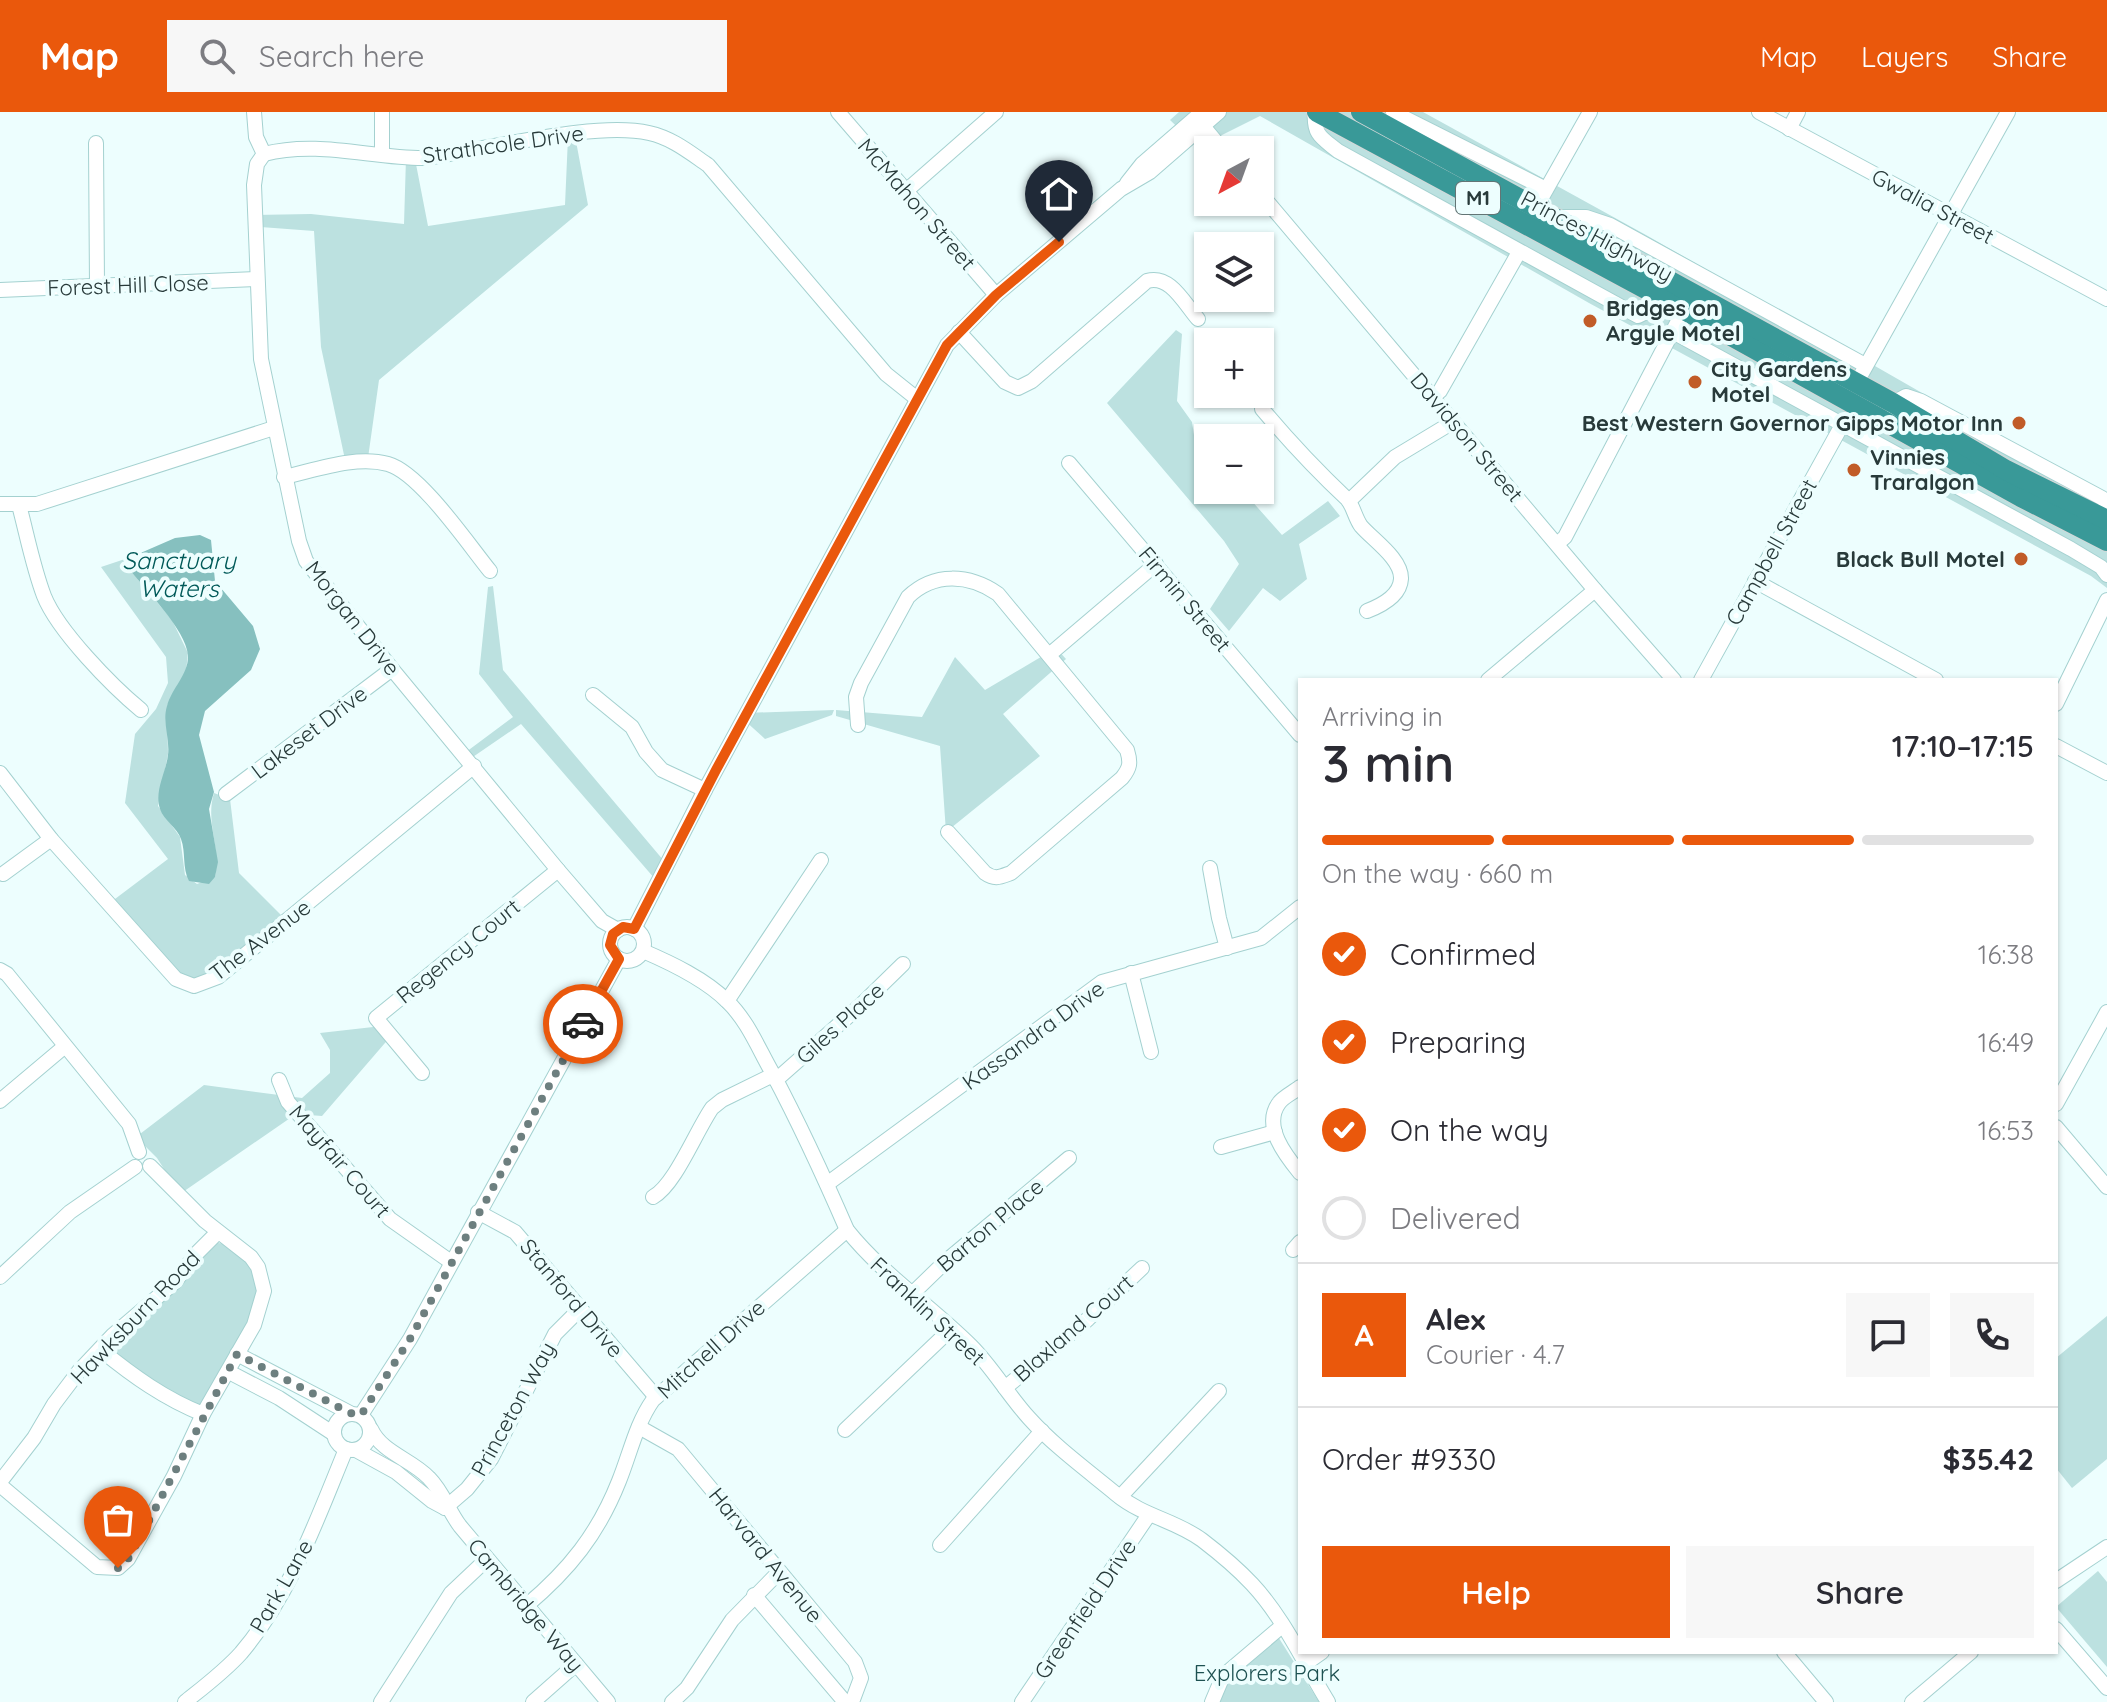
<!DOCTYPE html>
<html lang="en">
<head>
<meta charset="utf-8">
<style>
	:root { --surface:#fff; --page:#f7f7f7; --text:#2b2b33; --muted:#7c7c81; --line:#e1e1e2; --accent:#ea580c }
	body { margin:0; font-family:Quicksand,sans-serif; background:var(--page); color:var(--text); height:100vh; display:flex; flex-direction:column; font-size:30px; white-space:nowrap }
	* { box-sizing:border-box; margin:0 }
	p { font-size:26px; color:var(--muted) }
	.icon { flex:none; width:44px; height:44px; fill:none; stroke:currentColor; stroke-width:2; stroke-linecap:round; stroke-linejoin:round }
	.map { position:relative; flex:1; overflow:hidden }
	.sheet { position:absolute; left:1298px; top:566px; width:760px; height:976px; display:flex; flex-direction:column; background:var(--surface); border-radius:0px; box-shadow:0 2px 6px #0004 }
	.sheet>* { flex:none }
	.needle { width:52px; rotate:221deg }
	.fabs { position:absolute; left:1194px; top:24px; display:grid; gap:16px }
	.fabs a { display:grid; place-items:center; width:80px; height:80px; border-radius:0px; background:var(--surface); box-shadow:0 2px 6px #0004; font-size:40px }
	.pin { position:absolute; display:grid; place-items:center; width:68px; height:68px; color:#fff; margin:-82px -34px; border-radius:50% 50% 50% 0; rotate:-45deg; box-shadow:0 0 8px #0007 }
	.pin .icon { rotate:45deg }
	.courier { position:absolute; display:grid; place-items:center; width:80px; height:80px; margin:-40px; border:6px solid #ea580c; border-radius:50%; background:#fff; color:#222; box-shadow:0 2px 10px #0007 }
	.head em { font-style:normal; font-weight:600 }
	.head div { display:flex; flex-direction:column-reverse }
	.head { display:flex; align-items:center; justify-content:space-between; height:136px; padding:0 24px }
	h1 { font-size:52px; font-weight:600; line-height:60px }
	.bar { display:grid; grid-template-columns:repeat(4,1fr); gap:12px 8px; align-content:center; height:96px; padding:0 24px }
	.bar i { height:10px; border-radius:6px; background:var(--line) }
	.bar .current { background:var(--accent) }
	.bar p { grid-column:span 4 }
	.line { display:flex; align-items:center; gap:20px; padding:0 24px; border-top:2px solid var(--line) }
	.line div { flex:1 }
	.round { display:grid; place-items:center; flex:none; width:84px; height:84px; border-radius:0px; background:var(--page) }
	ol { padding:0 24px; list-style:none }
	li { display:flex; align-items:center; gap:24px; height:88px }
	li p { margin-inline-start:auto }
	li .icon { padding:8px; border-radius:50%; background:var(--accent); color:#fff; stroke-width:4 }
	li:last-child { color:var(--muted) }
	li i { width:44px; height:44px; border:4px solid var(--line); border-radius:50% }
	.cta { display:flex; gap:16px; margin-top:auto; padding:16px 24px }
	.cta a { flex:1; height:92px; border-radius:0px; background:var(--accent); color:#fff; font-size:32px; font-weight:600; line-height:92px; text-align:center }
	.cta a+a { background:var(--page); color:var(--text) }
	header { display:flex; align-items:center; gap:48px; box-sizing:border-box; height:112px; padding:0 40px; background:var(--accent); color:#fff }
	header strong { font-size:38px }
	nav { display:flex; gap:44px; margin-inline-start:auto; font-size:28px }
	.search { width:560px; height:72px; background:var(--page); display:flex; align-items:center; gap:20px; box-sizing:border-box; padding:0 28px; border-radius:0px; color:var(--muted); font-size:30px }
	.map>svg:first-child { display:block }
</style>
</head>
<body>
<header>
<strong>Map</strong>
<div class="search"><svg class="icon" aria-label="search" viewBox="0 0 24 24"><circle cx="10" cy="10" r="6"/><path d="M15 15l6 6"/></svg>Search here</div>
<nav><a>Map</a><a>Layers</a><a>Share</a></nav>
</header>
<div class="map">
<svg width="2107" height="1590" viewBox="0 0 2107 1590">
	<rect width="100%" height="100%" fill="#edfefe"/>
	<g fill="#bce1e0">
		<polygon points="1179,0 1423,0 1646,123 1999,325 2107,382 2107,476 2091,464 1589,191 1260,4 1198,35 1170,8"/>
		<polygon points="575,24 588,93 379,268 367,353 347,357 321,235 314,119 249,114 249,103 311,102 404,112 406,46 415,47 428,114 565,93 568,25"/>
		<polygon points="1176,218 1182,222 1177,289 1192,310 1194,323 1208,339 1208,378 1242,378 1282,423 1328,389 1340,404 1299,432 1307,467 1280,489 1263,476 1229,519 1210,497 1239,452 1224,429 1107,291"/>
		<path d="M128,446L129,457L172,508L188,541L186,559L167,594L168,642L158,694L180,725L185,763L197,772L215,765C221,735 205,710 214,681L230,687L239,761L287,809L194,874L176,867L111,790L168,747L125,691L135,622L156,597L168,571L166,545L101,455Z"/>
		<polygon points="493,474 503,558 664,749 655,767 521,612 467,649 462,643 513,605 479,562 488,475"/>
		<polygon points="1056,536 1066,547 1003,602 1040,644 946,720 940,634 836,604 836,598 922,605 955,545 985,578"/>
		<polygon points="834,598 832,603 765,627 743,607 745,601"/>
		<polygon points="382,914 391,924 322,1004 296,1002 180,1082 157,1046 136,1025 204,973 302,986 330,961 330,938 320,921"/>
		<path d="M217,1131C227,1131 237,1136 243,1145C250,1155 257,1167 257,1179C256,1206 218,1268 203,1292H188L113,1242L114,1227Z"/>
		<polygon points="2107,1204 2107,1347 2072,1376 2056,1356 2056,1246"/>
		<polygon points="2098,1459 2107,1470 2107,1555 2056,1495"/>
		<polygon points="1272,1515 1319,1590 1213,1590 1224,1564"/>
	</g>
	<path fill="#86c0bf" d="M200,423L211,428L215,469L253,514L260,537L251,558L205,599L199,623L214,680L209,697L218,750L215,765L209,772L189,769C182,756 186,740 181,727C177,715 164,709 160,697C154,679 166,660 168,643C170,626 162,610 167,594C172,576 189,562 188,543C186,518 145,477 129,457V446L175,426Z"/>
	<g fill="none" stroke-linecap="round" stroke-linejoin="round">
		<g stroke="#a4d1d0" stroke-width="16">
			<g id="minor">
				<polyline points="254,0 256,25 264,42"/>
				<polyline points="838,0 996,183"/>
				<path d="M1315,0C1313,23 1322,26 1338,39L1638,204L1668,189"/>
				<polyline points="1393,0 1546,77"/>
				<polyline points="1759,0 2107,187"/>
				<polyline points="1198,8 1223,38"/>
				<polyline points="1789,17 1798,0"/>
				<polyline points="96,31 97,174"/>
				<polyline points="382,41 382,0"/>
				<polyline points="264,42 257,52 254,73 261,247 299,429 306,449 392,557 558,758 602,809 618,818"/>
				<path d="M264,42C318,28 370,46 423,46C435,45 448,42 460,40C510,32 601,10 649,21C672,26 689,40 708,53L886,262L916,286"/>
				<polyline points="1127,71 1142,52 1202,0"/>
				<polyline points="906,79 996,0"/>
				<polyline points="1260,81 1595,478 1674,568"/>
				<polyline points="1542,85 1590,0"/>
				<polyline points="1558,105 1586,105 1610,113 1865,253"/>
				<polyline points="0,178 256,167"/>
				<path d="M959,220L1005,270L1018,276L1032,269L1147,169C1170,162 1184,191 1198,207"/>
				<polyline points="1673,220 2071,437 2101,455 2107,463"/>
				<polyline points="1862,261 2008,0"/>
				<polyline points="1433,285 1440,279 1519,140"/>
				<polyline points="1893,296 1893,291 1906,284 1921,289 2102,386 2107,392"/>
				<path d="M1262,297C1289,329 1317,359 1347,387C1353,393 1355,406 1361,414C1373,428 1402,447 1401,467C1400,484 1380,494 1367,499"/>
				<polyline points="1069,351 1300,623"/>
				<path d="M284,365C316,358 356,343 388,352C420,361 468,432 490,459"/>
				<polyline points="1349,389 1395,345 1453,310"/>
				<polyline points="0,392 37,392 274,316"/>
				<path d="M19,393C27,423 33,455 44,484C58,519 112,574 141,598"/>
				<polyline points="1557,432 1565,425 1688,190"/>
				<polyline points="1755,469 1936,568"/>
				<polyline points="1049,543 1156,452"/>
				<polyline points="1488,568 1595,478"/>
				<polyline points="1701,568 1842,313"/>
				<polyline points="593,583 632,615 646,640 662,658 705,678"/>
				<polyline points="2056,592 2107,488"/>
				<path d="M858,613L856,585L861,571L908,485C934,460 969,462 998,482L1127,638C1131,651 1130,656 1122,666L1011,761C1000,765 995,768 985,761L948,720"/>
				<polyline points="2056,634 2107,661"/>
				<polyline points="0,661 51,727 176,867 194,874 218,865 474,654"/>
				<polyline points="226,682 392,557"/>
				<polyline points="1210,756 1219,806 1227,836"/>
				<polyline points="3,762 51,727"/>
				<circle cx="627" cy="832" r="17"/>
				<polyline points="634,817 705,678 947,233 996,183 1121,77 1150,60 1219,0"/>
				<path d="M643,839C671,851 705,867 727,889C748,909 759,938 773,962C800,1013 824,1065 847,1118C883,1163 931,1194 971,1234C993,1256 1008,1283 1029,1306C1054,1334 1087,1358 1116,1382C1144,1405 1175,1408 1202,1428C1219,1441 1237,1456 1252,1472C1283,1505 1304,1551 1328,1590"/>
				<polyline points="0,858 7,862 129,1012 139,1040"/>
				<polyline points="1131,861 1151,940"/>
				<polyline points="727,889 821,748"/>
				<polyline points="422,961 376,906 558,758"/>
				<polyline points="279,968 288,990 390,1107 451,1150"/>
				<polyline points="776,968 861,893 903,852"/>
				<path d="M1300,975C1294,980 1283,985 1279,991C1262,1014 1286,1044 1300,1061"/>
				<polyline points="0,989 64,935"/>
				<polyline points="2056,992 2107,900"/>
				<polyline points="2056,1015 2107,1075"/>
				<polyline points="1221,1035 1275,1020"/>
				<polyline points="827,1072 1102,870 1261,826 1300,795"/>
				<path d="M653,1085C675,1073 696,1019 712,996L722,988L773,963"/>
				<polyline points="478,1100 515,1120 656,1285"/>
				<polyline points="1293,1138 1300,1130"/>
				<polyline points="0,1165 70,1100 135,1055"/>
				<polyline points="912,1182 945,1150 1069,1046"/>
				<path d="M101,1238C133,1264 165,1287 203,1302"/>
				<polyline points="237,1242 350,1301"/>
				<polyline points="229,1260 279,1286 334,1322"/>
				<polyline points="1005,1276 1088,1207 1142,1156"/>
				<circle cx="352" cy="1320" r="18"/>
				<polyline points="361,1303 410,1227 619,847"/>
				<polyline points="639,1315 678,1337 855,1550 861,1566 852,1590"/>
				<path d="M371,1317C382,1341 411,1347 429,1366C443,1380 448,1398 460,1414L608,1590"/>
				<polyline points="845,1318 951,1217"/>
				<polyline points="356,1338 396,1360 432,1389 445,1396"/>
				<polyline points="0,1370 34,1326 54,1292 79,1259 113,1223 175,1170 197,1141 218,1120"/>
				<polyline points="0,1373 97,1455 118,1456 128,1447 174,1364 203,1302 254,1213 264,1179 258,1155 251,1145 205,1109 150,1054"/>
				<polyline points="1120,1385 1219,1279"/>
				<polyline points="445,1396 467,1377 491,1347 555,1222 580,1197"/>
				<polyline points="940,1433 1042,1319"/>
				<polyline points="2056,1469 2107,1435"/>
				<polyline points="754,1483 845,1590"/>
				<path d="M526,1494C569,1458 598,1422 619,1369C630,1342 636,1312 653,1288L847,1118"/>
				<polyline points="2056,1517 2107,1576"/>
				<polyline points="1784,1540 1826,1590"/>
				<polyline points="1305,1552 1322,1540"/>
				<path d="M185,1590C205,1574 225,1559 241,1541C291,1482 317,1407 346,1337"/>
				<polyline points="381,1590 451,1481 487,1447"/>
				<polyline points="533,1590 576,1552"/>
				<polyline points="672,1590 687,1576 732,1508 779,1460"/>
				<polyline points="1022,1590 1148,1404"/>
				<polyline points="1212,1590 1223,1564 1282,1514"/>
				<polyline points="1912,1590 1971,1540"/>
			</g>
		</g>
		<g stroke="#d4d8d8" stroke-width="22">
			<g id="highway">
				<polyline points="1317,0 1668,189 2021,385 2107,429"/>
				<polyline points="1361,0 1893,291 2006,358 2107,408"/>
			</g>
		</g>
		<use href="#minor" stroke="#fff" stroke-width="14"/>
		<use href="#highway" stroke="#399998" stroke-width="20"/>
	</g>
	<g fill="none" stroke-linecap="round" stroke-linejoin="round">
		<polyline stroke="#6d7f7f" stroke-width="8" stroke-dasharray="0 14.4" points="118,1456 128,1447 143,1420 237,1242 350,1301 361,1303 410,1227 583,912"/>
		<polyline stroke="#ea580c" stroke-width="10" points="583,912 619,847 610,833 613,822 623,815 634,817 716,658 947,233 996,183 1059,130"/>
	</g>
	<g fill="#c15c28" stroke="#edfefe" stroke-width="3">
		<circle cx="1590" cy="209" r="8"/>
		<circle cx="1695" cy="270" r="8"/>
		<circle cx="2019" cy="311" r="8"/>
		<circle cx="1854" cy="358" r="8"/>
		<circle cx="2021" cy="447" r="8"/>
	</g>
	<g text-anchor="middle" stroke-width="8" stroke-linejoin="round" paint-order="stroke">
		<rect fill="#edfefe" stroke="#637575" stroke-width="2" x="1456" y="70" width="44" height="32" rx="6"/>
		<g font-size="20" font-weight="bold" fill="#283a3a">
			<text x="1478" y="93">M1</text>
		</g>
		<g font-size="22" fill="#283a3a" stroke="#edfefe">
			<text transform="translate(503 32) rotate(-8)" y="8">Strathcole Drive</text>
			<text transform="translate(917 92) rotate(49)" y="8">McMahon Street</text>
			<text transform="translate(1933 94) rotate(28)" y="8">Gwalia Street</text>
			<text transform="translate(1597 124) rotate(28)" y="8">Princes Highway</text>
			<text transform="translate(128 173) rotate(-2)" y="8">Forest Hill Close</text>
			<text transform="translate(1467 325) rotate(50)" y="8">Davidson Street</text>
			<text transform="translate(1771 440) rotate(-61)" y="8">Campbell Street</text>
			<text transform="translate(1185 487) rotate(50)" y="8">Firmin Street</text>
			<text transform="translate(353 506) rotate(52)" y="8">Morgan Drive</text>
			<text transform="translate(309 620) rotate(-37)" y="8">Lakeset Drive</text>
			<text transform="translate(260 828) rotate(-37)" y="8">The Avenue</text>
			<text transform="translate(458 839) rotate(-39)" y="8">Regency Court</text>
			<text transform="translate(840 911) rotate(-42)" y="8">Giles Place</text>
			<text transform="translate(1033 923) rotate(-36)" y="8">Kassandra Drive</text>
			<text transform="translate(340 1049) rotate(49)" y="8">Mayfair Court</text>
			<text transform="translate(990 1113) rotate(-40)" y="8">Barton Place</text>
			<text transform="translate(572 1186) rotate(50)" y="8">Stanford Drive</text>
			<text transform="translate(928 1199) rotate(43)" y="8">Franklin Street</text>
			<text transform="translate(135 1205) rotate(-46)" y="8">Hawksburn Road</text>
			<text transform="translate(1073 1216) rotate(-41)" y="8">Blaxland Court</text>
			<text transform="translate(711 1237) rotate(-42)" y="8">Mitchell Drive</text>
			<text transform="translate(513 1297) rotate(-61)" y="8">Princeton Way</text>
			<text transform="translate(766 1443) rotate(51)" y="8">Harvard Avenue</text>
			<text transform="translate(281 1474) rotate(-60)" y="8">Park Lane</text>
			<text transform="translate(526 1493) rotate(50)" y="8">Cambridge Way</text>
			<text transform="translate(1085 1497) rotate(-56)" y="8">Greenfield Drive</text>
		</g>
		<g font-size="22" font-weight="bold" fill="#283a3a" stroke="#edfefe" text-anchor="start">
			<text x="1606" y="204">Bridges on<tspan x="1606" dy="25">Argyle Motel</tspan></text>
			<text x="1711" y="265">City Gardens<tspan x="1711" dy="25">Motel</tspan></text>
			<text x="2003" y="319" text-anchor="end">Best Western Governor Gipps Motor Inn</text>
			<text x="1870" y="353">Vinnies<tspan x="1870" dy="25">Traralgon</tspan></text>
			<text x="2005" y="455" text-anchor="end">Black Bull Motel</text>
		</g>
		<g font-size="22" fill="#1d5151" stroke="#edfefe">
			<text x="1267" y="1569">Explorers Park</text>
		</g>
		<g font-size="24" font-style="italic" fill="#005958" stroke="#edfefe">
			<text x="179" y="457">Sanctuary<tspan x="179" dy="28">Waters</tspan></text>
		</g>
	</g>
</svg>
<div class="fabs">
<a><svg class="needle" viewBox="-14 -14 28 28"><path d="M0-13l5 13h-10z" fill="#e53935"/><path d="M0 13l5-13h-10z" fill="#7c7c81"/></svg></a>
<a><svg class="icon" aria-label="layers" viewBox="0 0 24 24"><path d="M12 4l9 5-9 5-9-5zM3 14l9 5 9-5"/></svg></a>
<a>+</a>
<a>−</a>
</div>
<div class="pin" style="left:118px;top:1456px;background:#ea580c"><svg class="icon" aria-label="bag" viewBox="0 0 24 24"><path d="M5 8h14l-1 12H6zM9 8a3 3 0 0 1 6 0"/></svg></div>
<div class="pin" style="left:1059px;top:130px;background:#1f2937"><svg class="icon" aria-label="home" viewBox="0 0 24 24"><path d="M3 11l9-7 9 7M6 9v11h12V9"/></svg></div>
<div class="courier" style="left:583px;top:912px"><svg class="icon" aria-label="car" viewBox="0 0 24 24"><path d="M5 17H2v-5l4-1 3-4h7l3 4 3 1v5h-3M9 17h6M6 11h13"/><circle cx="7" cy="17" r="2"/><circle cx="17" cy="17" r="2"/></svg></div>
<section class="sheet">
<div class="head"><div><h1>3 min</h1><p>Arriving in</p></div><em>17:10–17:15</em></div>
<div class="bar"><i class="current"></i><i class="current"></i><i class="current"></i><i></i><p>On the way · 660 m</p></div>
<ol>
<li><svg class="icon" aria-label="check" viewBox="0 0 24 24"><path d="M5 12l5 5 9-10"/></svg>Confirmed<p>16:38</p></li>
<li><svg class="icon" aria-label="check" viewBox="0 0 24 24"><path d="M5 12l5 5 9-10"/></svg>Preparing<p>16:49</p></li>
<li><svg class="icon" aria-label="check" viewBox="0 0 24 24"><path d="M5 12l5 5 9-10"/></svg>On the way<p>16:53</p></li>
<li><i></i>Delivered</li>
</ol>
<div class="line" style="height:144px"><b class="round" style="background:var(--accent);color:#fff">A</b><div><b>Alex</b><p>Courier · 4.7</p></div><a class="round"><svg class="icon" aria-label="chat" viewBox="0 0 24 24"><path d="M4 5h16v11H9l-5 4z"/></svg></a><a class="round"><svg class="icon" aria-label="phone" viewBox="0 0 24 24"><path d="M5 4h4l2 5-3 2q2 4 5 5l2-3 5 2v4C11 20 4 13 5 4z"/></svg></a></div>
<div class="line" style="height:104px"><div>Order #9330</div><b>$35.42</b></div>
<div class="cta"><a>Help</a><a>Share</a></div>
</section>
</div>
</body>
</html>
